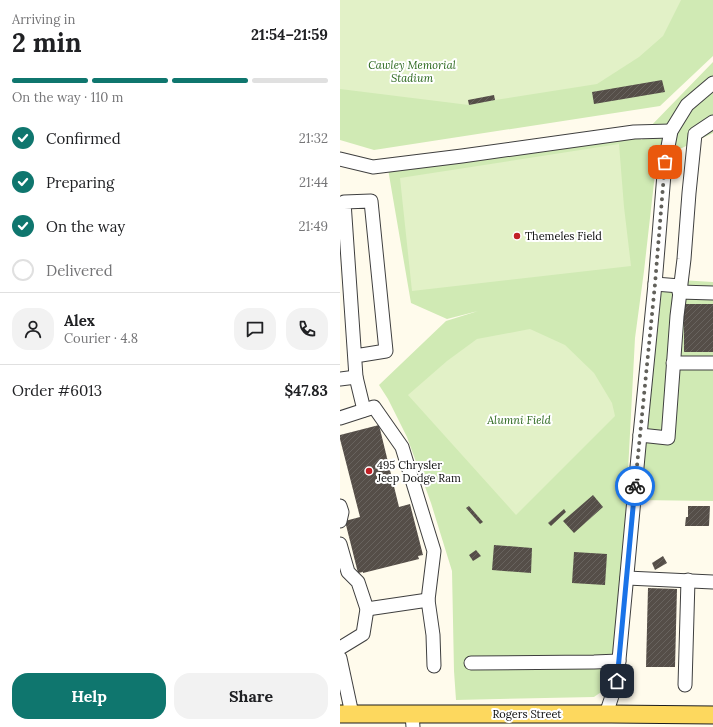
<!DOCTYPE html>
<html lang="en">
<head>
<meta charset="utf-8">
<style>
	:root { --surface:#fff; --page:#f2f2f2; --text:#202124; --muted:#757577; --line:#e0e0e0; --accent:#0f766e }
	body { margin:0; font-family:Lora,serif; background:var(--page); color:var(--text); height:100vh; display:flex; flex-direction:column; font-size:15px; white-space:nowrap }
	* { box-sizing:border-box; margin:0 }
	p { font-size:13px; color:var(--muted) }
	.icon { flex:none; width:22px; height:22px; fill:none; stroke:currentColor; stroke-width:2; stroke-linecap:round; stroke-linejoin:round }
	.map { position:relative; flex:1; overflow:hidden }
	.sheet { display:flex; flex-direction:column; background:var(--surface); width:340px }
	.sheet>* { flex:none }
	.pin { position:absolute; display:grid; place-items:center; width:34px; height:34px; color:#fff; margin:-17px; border-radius:8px; box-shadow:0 2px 6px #0006 }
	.courier { position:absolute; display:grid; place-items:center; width:40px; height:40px; margin:-20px; border:3px solid #1a73e8; border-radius:50%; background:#fff; color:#222; box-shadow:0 1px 5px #0007 }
	.headline em { font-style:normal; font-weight:800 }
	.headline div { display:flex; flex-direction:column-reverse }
	.headline { display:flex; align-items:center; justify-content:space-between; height:68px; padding:0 12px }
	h1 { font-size:26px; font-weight:800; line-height:30px }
	.bar { display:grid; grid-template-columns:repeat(4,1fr); gap:6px 4px; align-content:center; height:48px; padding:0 12px }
	.bar i { height:5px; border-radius:3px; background:var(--line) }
	.bar .selected { background:var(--accent) }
	.bar p { grid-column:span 4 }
	.line { display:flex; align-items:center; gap:10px; padding:0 12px; border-top:1px solid var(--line) }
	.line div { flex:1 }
	.round { display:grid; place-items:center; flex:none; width:42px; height:42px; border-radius:16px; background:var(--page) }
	ol { padding:0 12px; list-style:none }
	li { display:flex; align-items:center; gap:12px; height:44px }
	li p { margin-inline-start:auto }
	li .icon { padding:4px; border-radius:50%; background:var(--accent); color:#fff; stroke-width:4 }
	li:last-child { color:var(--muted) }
	li i { width:22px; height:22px; border:2px solid var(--line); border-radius:50% }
	.button { display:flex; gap:8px; margin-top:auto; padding:8px 12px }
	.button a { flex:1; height:46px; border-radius:16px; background:var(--accent); color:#fff; font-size:16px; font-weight:800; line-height:46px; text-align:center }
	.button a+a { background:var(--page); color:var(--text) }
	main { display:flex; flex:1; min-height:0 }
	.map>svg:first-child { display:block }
</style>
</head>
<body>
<main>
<section class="sheet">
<div class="headline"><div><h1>2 min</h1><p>Arriving in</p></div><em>21:54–21:59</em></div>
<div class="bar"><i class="selected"></i><i class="selected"></i><i class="selected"></i><i></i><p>On the way · 110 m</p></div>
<ol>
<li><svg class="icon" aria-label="check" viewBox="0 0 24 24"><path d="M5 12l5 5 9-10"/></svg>Confirmed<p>21:32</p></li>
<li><svg class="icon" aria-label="check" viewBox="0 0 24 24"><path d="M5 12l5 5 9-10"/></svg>Preparing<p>21:44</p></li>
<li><svg class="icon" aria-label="check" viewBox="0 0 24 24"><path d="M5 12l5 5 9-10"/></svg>On the way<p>21:49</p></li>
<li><i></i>Delivered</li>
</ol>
<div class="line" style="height:72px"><a class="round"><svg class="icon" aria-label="person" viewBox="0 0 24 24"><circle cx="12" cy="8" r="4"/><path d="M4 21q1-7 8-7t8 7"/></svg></a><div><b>Alex</b><p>Courier · 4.8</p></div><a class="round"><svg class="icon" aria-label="chat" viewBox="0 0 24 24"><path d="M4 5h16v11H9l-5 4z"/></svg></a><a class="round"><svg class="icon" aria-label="phone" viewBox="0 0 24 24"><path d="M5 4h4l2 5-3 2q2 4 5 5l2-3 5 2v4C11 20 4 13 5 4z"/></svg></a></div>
<div class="line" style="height:52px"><div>Order #6013</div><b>$47.83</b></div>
<div class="button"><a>Help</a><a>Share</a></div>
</section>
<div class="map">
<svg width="373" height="727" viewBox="0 0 373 727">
	<defs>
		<pattern id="building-hatch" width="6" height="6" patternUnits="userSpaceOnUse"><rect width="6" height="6" fill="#554e48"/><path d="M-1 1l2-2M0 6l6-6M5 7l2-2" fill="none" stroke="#68635e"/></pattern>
	</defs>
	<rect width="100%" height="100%" fill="#fffbec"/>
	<g fill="#d0eab4">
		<polygon points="0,0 373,0 373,56 320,106 34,150 0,140"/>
		<polygon points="373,62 373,133 315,161 316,165 304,271 295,338 277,681 254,697 116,700 114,671 112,571 91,503 67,437 48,399 39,385 106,321 138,311 107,319 71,303 48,169 297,137 302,140 306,131"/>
		<polygon points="323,279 373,282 373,501 297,500"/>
	</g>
	<g fill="#e2f1c7">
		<polygon points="0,0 341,0 323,36 299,57 257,84 155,100 129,105 0,89"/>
		<polygon points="279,144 284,207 291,266 72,291 60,178"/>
		<polygon points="190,329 225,345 254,373 272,403 275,416 176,515 68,395 107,361 137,339"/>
	</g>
	<g fill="url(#building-hatch)">
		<polygon points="322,80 325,92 254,104 252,92"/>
		<polygon points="154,95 155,100 129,105 128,100"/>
		<rect x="344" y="304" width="29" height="48"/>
		<polygon points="39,425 59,507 70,504 83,555 78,556 79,559 23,573 23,572 18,573 5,521 20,517 0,439 0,435"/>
		<polygon points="253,495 263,507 234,533 223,521"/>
		<polygon points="129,506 143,522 140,524 126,508"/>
		<polygon points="348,506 370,506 369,526 345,526 346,517 348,517"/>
		<polygon points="224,509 226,512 211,526 208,523"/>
		<polygon points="154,545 192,548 191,573 152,570"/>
		<polygon points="136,550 141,556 133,561 129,555"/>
		<polygon points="234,552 267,554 265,585 232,583"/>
		<polygon points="323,556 327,563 315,570 312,563"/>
		<polygon points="308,588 337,589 335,667 306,667"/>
	</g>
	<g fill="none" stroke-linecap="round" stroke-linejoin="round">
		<g stroke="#3f3f3f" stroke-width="15">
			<g id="minor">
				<polyline points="0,159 33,167 122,156 294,132 331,131"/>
				<polyline points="315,284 340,286"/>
				<polyline points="339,292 373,293"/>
				<polyline points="15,356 46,351 31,201 4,202 16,377 24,410"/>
				<polyline points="333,363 373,363"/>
				<polyline points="0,379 16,377"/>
				<polyline points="0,418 34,407 62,447 94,551 88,600"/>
				<polyline points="300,435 328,438 337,316 344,259 349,193 355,134 373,122"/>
				<polyline points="0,506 2,512 0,521"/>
				<polyline points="0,544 8,572 18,582 27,609 23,634 0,648"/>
				<polyline points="287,578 373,582"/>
				<polyline points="27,609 88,600 93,635 94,666"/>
				<polyline points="0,658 12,714"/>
				<polyline points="131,663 254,662 279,661"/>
				<polyline points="345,685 348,580"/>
				<polyline points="72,714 73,727"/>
				<polyline points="266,714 277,681 300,435 315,284 325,162 331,131 347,105 373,83"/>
			</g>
		</g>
		<g stroke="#1d1d1d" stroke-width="19">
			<polyline id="major" points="0,714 271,714 373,715"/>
		</g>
		<use href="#minor" stroke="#fff" stroke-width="13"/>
		<use href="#major" stroke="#fdd85e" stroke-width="17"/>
	</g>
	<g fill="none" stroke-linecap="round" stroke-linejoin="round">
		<polyline stroke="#61605a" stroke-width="4" stroke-dasharray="0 7.2" points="295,486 315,284 325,162"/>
		<polyline stroke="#1a73e8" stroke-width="5" points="277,681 295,486"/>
	</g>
	<g fill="#c12026" stroke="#fff" stroke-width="1.5">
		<circle cx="177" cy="236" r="4"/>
		<circle cx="29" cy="471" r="4"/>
	</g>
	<g text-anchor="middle" stroke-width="4" stroke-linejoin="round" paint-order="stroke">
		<g font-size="11" font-style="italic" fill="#29661b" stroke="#fff">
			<text x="72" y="69">Cawley Memorial<tspan x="72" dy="13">Stadium</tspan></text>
			<text x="179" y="424">Alumni Field</text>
		</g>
		<g font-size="11" fill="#0c0c0c" stroke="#fff" text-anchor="start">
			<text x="185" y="240">Themeles Field</text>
			<text x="37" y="469">495 Chrysler<tspan x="37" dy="13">Jeep Dodge Ram</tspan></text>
		</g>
		<g font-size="11" fill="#0c0c0c" stroke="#fff">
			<text x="187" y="718">Rogers Street</text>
		</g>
	</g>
</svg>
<div class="pin" style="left:325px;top:162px;background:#ea580c"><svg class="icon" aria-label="bag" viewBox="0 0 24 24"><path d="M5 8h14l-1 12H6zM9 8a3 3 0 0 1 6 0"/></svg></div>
<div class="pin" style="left:277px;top:681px;background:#1f2937"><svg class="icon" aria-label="home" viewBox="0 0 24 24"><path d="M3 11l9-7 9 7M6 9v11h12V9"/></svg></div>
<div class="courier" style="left:295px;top:486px"><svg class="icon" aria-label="bike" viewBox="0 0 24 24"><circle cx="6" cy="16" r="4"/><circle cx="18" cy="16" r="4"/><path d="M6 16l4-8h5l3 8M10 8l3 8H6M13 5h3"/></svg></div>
</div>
</main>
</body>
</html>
